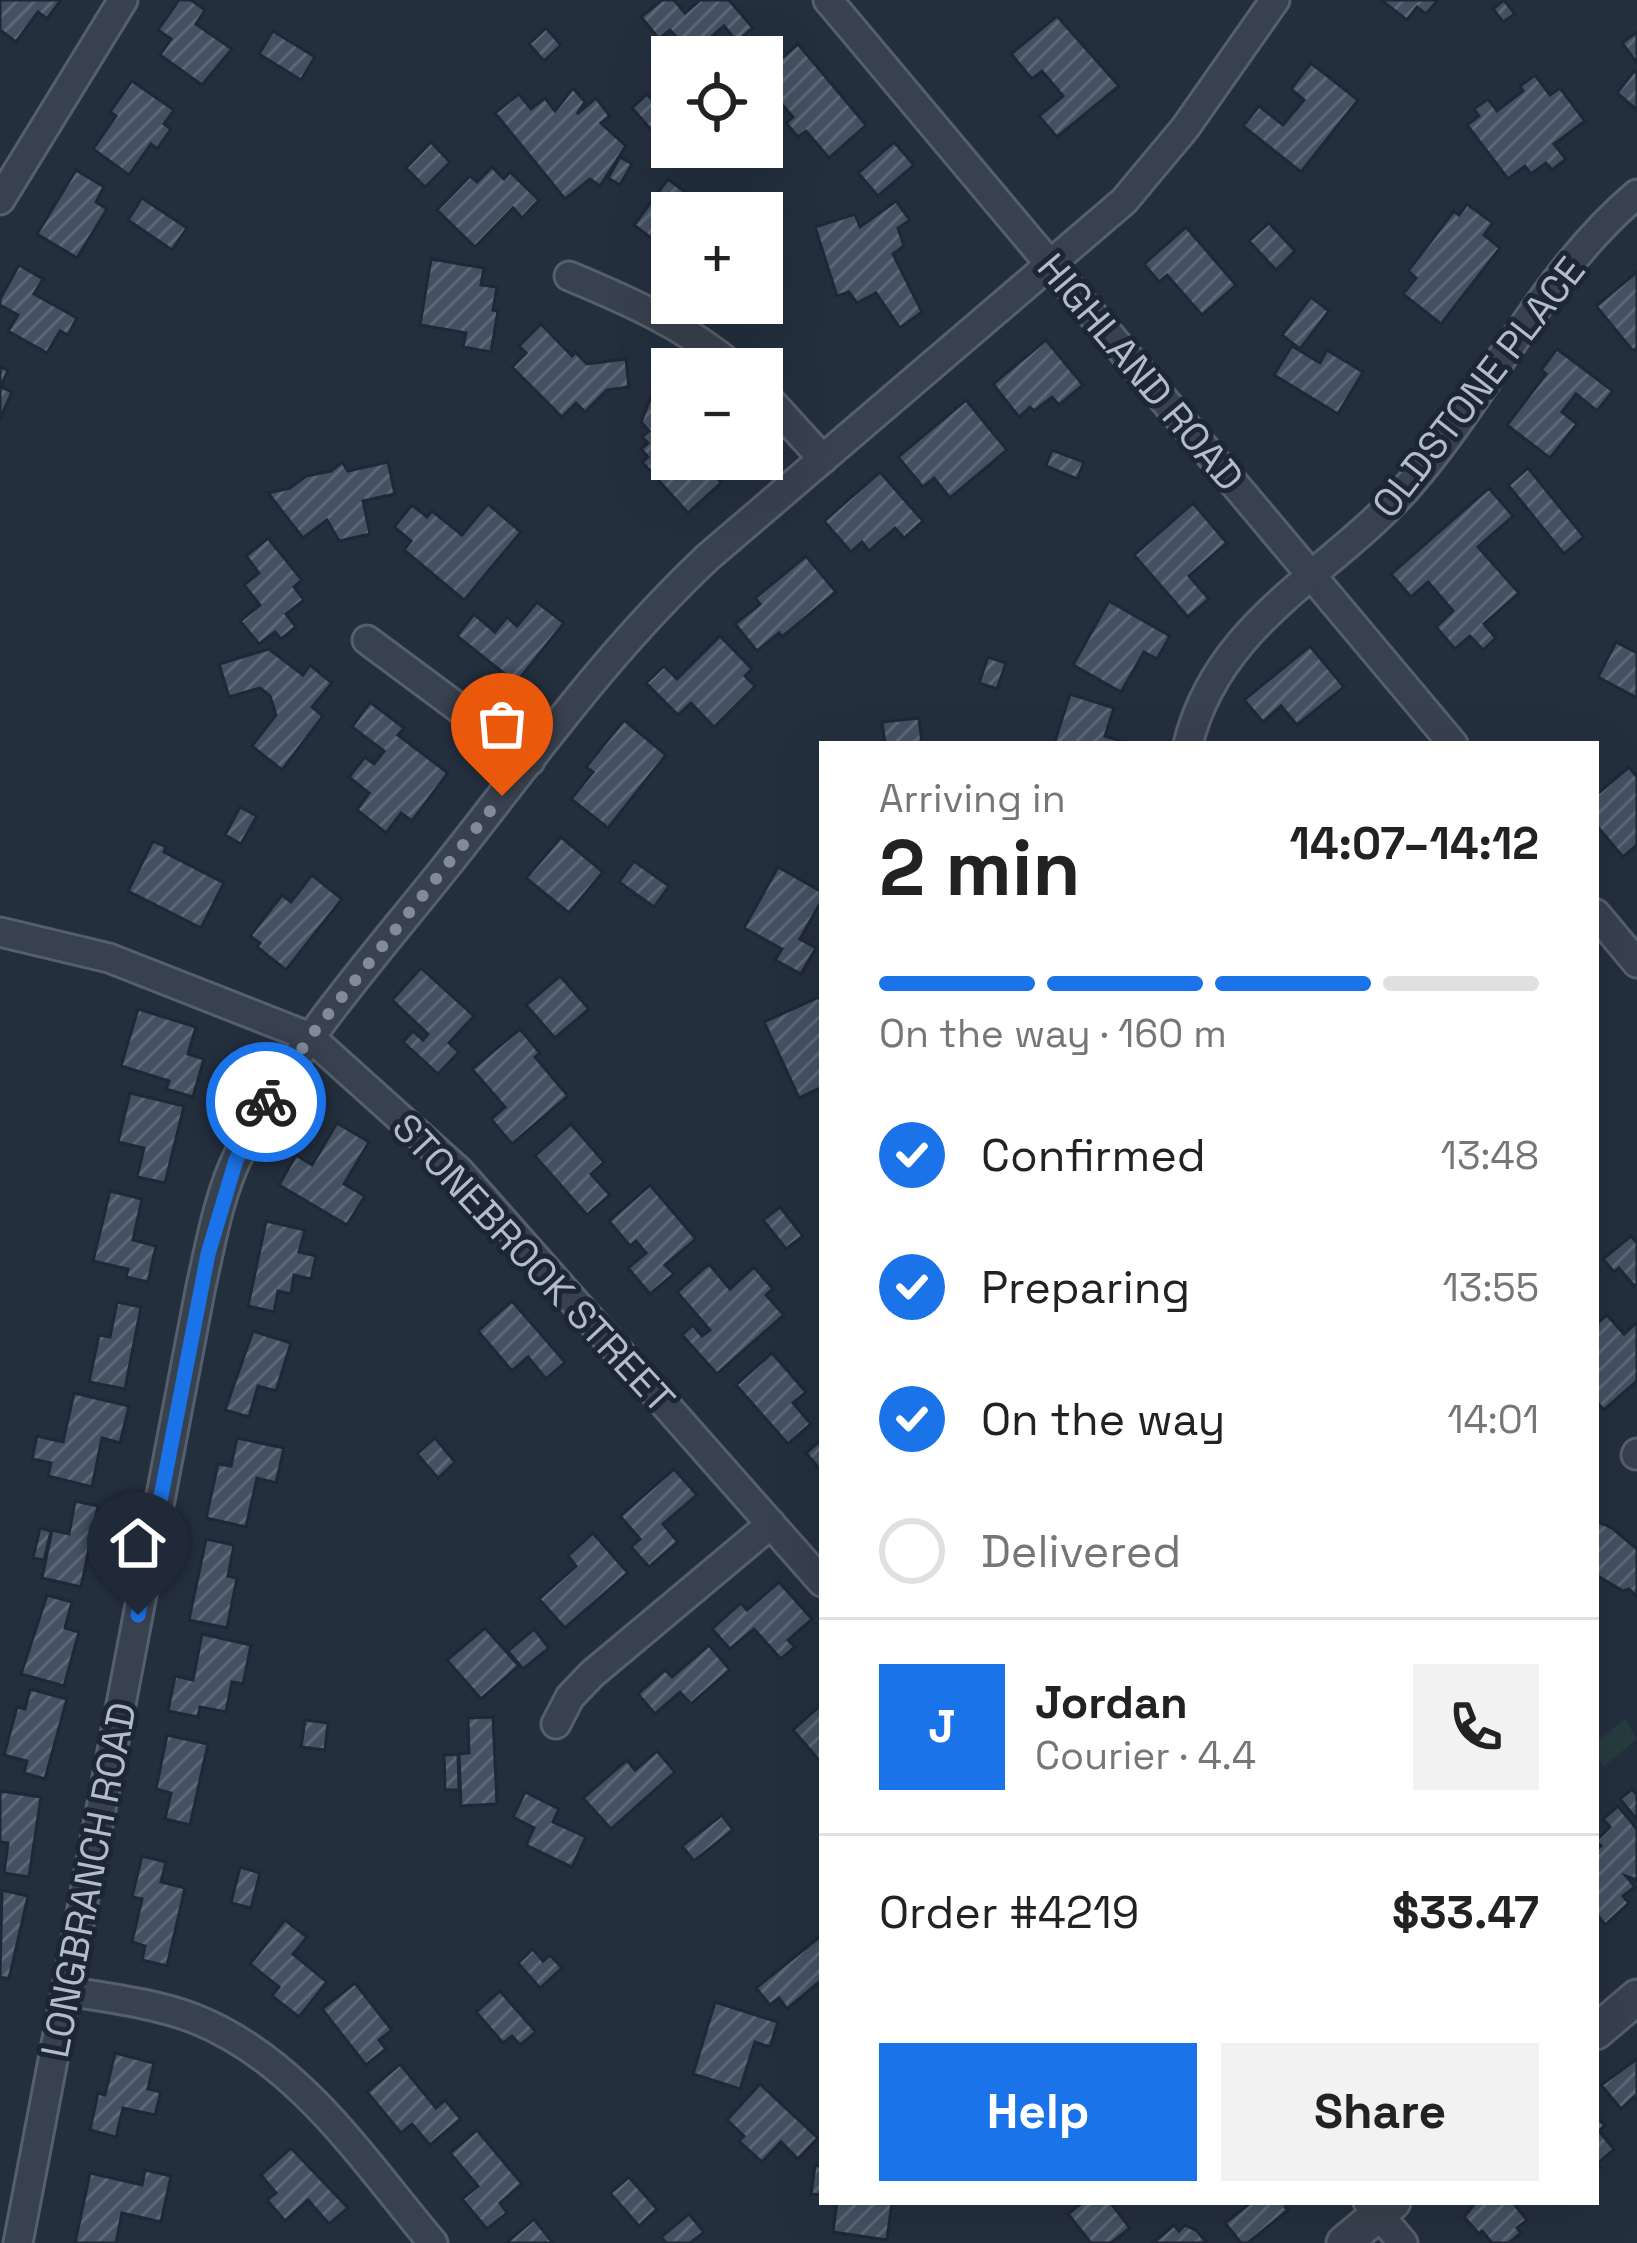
<!DOCTYPE html>
<html lang="en">
<head>
<meta charset="utf-8">
<style>
	:root { --surface:#fff; --page:#f2f2f2; --text:#222; --muted:#767676; --line:#e0e0e0; --accent:#1a73e8 }
	body { margin:0; font-family:"Space Grotesk",sans-serif; background:var(--page); color:var(--text); height:100vh; display:flex; flex-direction:column; font-size:45px; white-space:nowrap }
	* { box-sizing:border-box; margin:0 }
	p { font-size:39px; color:var(--muted) }
	.icon { flex:none; width:66px; height:66px; fill:none; stroke:currentColor; stroke-width:2; stroke-linecap:round; stroke-linejoin:round }
	.map { position:relative; flex:1; overflow:hidden }
	.panel { position:absolute; left:819px; top:741px; width:780px; height:1464px; display:flex; flex-direction:column; background:var(--surface); border-radius:0px; box-shadow:0 12px 48px #0002 }
	.panel>* { flex:none }
	.tools { position:absolute; left:651px; top:36px; display:grid; gap:24px }
	.tools a { display:grid; place-items:center; width:132px; height:132px; border-radius:0px; background:var(--surface); box-shadow:0 12px 48px #0002; font-size:60px }
	.pin { position:absolute; display:grid; place-items:center; width:102px; height:102px; color:#fff; margin:-123px -51px; border-radius:50% 50% 50% 0; rotate:-45deg; box-shadow:0 0 12px #0007 }
	.pin .icon { rotate:45deg }
	.courier { position:absolute; display:grid; place-items:center; width:120px; height:120px; margin:-60px; border:9px solid #1a73e8; border-radius:50%; background:#fff; color:#222; box-shadow:0 3px 15px #0007 }
	.summary em { font-style:normal; font-weight:600 }
	.summary div { display:flex; flex-direction:column-reverse }
	.summary { display:flex; align-items:center; justify-content:space-between; height:204px; padding:0 60px }
	h1 { font-size:78px; font-weight:600; line-height:90px }
	.bar { display:grid; grid-template-columns:repeat(4,1fr); gap:18px 12px; align-content:center; height:144px; padding:0 60px }
	.bar i { height:15px; border-radius:9px; background:var(--line) }
	.bar .on { background:var(--accent) }
	.bar p { grid-column:span 4 }
	.line { display:flex; align-items:center; gap:30px; padding:0 60px; border-top:3px solid var(--line) }
	.line div { flex:1 }
	.round { display:grid; place-items:center; flex:none; width:126px; height:126px; border-radius:0px; background:var(--page) }
	ol { padding:0 60px; list-style:none }
	li { display:flex; align-items:center; gap:36px; height:132px }
	li p { margin-inline-start:auto }
	li .icon { padding:12px; border-radius:50%; background:var(--accent); color:#fff; stroke-width:4 }
	li:last-child { color:var(--muted) }
	li i { width:66px; height:66px; border:6px solid var(--line); border-radius:50% }
	.primary-button { display:flex; gap:24px; margin-top:auto; padding:24px 60px }
	.primary-button a { flex:1; height:138px; border-radius:0px; background:var(--accent); color:#fff; font-size:48px; font-weight:600; line-height:138px; text-align:center }
	.primary-button a+a { background:var(--page); color:var(--text) }
	.map>svg:first-child { display:block }
</style>
</head>
<body>
<div class="map">
<svg width="1637" height="2243" viewBox="0 0 1637 2243">
	<defs>
		<pattern id="building-hatch" width="6" height="6" patternUnits="userSpaceOnUse" patternTransform="scale(3)"><rect width="6" height="6" fill="#455162"/><path d="M-1 1l2-2M0 6l6-6M5 7l2-2" fill="none" stroke="#5d6877"/></pattern>
	</defs>
	<rect width="100%" height="100%" fill="#242f3e"/>
	<polygon fill="#263c3f" points="1625,1719 1637,1739 1604,1766 1596,1756 1596,1742"/>
	<g fill="url(#building-hatch)" stroke="#1f2835" stroke-width="3">
		<polygon points="0,0 61,0 47,19 38,12 16,42 0,30"/>
		<polygon points="179,0 191,0 205,10 196,24 232,49 202,85 160,55 171,39 158,30"/>
		<polygon points="662,0 674,0 685,13 700,0 729,0 753,28 737,42 724,26 710,38 725,57 682,57 674,47 680,41 670,30 659,39 641,17"/>
		<polygon points="1381,0 1438,0 1426,14 1417,7 1407,20"/>
		<polygon points="1504,0 1515,14 1503,22 1493,9"/>
		<polygon points="1057,16 1119,86 1057,137 1039,116 1063,96 1042,71 1032,79 1011,54"/>
		<polygon points="546,28 561,45 544,61 529,44"/>
		<polygon points="273,31 315,57 301,80 259,54"/>
		<polygon points="1637,32 1637,63 1622,43"/>
		<polygon points="798,44 866,125 829,158 806,131 798,137 786,123 793,117 773,94 762,101 762,75"/>
		<polygon points="1311,63 1358,100 1301,172 1243,126 1259,106 1283,125 1304,100 1291,89"/>
		<polygon points="1634,71 1637,74 1637,110 1617,93"/>
		<polygon points="1535,75 1550,95 1560,88 1585,121 1554,144 1566,159 1552,170 1546,163 1531,174 1525,166 1508,179 1467,125 1479,116 1474,109 1488,99 1497,111 1523,91 1520,86"/>
		<polygon points="132,81 174,110 164,124 171,129 157,149 151,144 129,175 93,149 116,116 110,112"/>
		<polygon points="672,84 672,117 656,96"/>
		<polygon points="573,88 585,102 577,114 596,98 610,116 601,123 626,146 600,186 590,179 565,199 495,113 519,94 531,109 545,98 555,111"/>
		<polygon points="647,94 669,118 653,132 632,108"/>
		<polygon points="431,142 450,162 425,187 406,168"/>
		<polygon points="894,142 914,165 878,196 858,173"/>
		<polygon points="620,157 632,164 620,185 608,178"/>
		<polygon points="492,167 504,179 510,172 539,200 522,218 513,208 475,247 437,210 470,176 477,182"/>
		<polygon points="76,170 104,187 96,202 107,209 77,258 37,234"/>
		<polygon points="668,179 713,213 672,213 672,254 634,225"/>
		<polygon points="142,198 187,228 172,250 128,220"/>
		<polygon points="896,201 910,220 898,228 904,246 893,254 922,312 900,328 876,293 857,303 849,292 837,296 815,227 855,214 860,227"/>
		<polygon points="1467,204 1493,223 1484,235 1500,248 1441,324 1403,294 1416,278 1408,271 1454,211 1459,215"/>
		<polygon points="1269,223 1295,251 1276,270 1249,241"/>
		<polygon points="1186,227 1236,285 1202,315 1167,275 1159,282 1144,264"/>
		<polygon points="431,259 484,268 481,285 497,287 493,310 498,311 491,352 463,347 466,333 420,325"/>
		<polygon points="19,265 43,279 34,294 77,318 68,335 60,331 47,353 8,331 18,315 0,305 0,299"/>
		<polygon points="1637,272 1637,348 1633,351 1596,306"/>
		<polygon points="1311,297 1329,311 1300,349 1282,335"/>
		<polygon points="541,324 572,356 575,352 587,364 626,359 629,387 607,390 585,412 576,403 562,417 512,367 526,353 519,346"/>
		<polygon points="1046,340 1083,385 1059,405 1052,397 1034,411 1030,407 1019,417 993,384"/>
		<polygon points="1292,346 1320,363 1327,350 1363,372 1338,414 1274,375"/>
		<polygon points="1557,349 1613,391 1597,411 1576,394 1562,412 1577,424 1550,458 1507,425 1546,374 1541,370"/>
		<polygon points="0,367 8,370 1,387 12,392 0,419"/>
		<polygon points="662,369 672,373 672,459 704,459 721,483 688,513 642,462 648,457 641,449 648,443 642,437 649,431 641,422"/>
		<polygon points="966,400 1007,450 950,498 934,478 923,487 898,457"/>
		<polygon points="1052,450 1084,462 1077,479 1046,466"/>
		<polygon points="342,462 348,471 388,462 395,494 363,501 370,534 339,541 327,520 303,538 268,493 290,488 306,476 331,471"/>
		<polygon points="1528,468 1584,537 1564,554 1508,485"/>
		<polygon points="880,472 923,521 904,538 895,528 869,551 862,542 851,552 824,521"/>
		<polygon points="1489,488 1513,516 1478,547 1519,593 1484,624 1496,638 1483,650 1470,636 1455,649 1436,627 1453,611 1428,582 1411,597 1391,574"/>
		<polygon points="1193,503 1227,543 1189,576 1209,599 1188,617 1134,555"/>
		<polygon points="488,504 521,532 464,600 404,550 411,541 394,527 412,505 427,517 432,511 462,535"/>
		<polygon points="268,538 302,580 294,587 304,600 286,614 296,627 281,639 275,632 259,644 240,621 260,605 244,585 259,573 246,556"/>
		<polygon points="806,556 836,592 782,637 779,633 757,651 735,624 760,604 755,598"/>
		<polygon points="1109,601 1170,636 1157,659 1144,652 1121,692 1073,665"/>
		<polygon points="537,602 564,623 516,683 457,636 474,614 495,632 507,617 517,626"/>
		<polygon points="720,636 752,669 745,676 755,686 714,727 691,703 678,715 646,683 664,666 677,679"/>
		<polygon points="1616,642 1637,653 1637,698 1598,677"/>
		<polygon points="1310,646 1344,687 1297,725 1281,706 1263,722 1244,700"/>
		<polygon points="269,649 303,675 310,665 332,683 312,707 323,716 282,770 252,746 276,715 270,696 260,688 229,697 219,664"/>
		<polygon points="988,657 1006,663 997,689 979,683"/>
		<polygon points="1070,694 1114,708 1105,736 1129,744 1054,744"/>
		<polygon points="370,702 404,728 398,735 448,773 412,821 401,813 386,833 357,810 369,793 349,777 365,757 374,764 384,751 352,727"/>
		<polygon points="919,718 922,744 885,744 882,722"/>
		<polygon points="624,720 666,755 608,828 571,799 593,772 586,767"/>
		<polygon points="1629,767 1637,777 1637,845 1623,857 1596,825 1596,795"/>
		<polygon points="240,807 257,816 241,844 225,835"/>
		<polygon points="561,837 603,872 569,913 526,878"/>
		<polygon points="153,841 166,847 164,852 224,883 201,928 128,891"/>
		<polygon points="634,861 669,886 654,907 619,882"/>
		<polygon points="778,867 822,892 822,900 800,939 816,948 801,974 775,960 782,949 744,928"/>
		<polygon points="312,875 342,899 286,970 257,947 260,943 250,936 282,895 291,902"/>
		<polygon points="421,968 474,1016 449,1043 459,1052 438,1074 403,1042 413,1031 423,1040 428,1034 392,1000"/>
		<polygon points="560,976 589,1009 555,1038 526,1005"/>
		<polygon points="819,997 822,1005 822,1087 799,1098 764,1022"/>
		<polygon points="138,1009 196,1027 188,1054 204,1059 193,1097 166,1089 169,1081 121,1066"/>
		<polygon points="520,1029 540,1053 535,1057 568,1096 512,1144 491,1119 505,1107 472,1069"/>
		<polygon points="130,1093 184,1106 165,1183 137,1177 144,1148 118,1142"/>
		<polygon points="337,1123 369,1142 344,1184 365,1196 347,1225 279,1185 296,1155 312,1165"/>
		<polygon points="571,1124 604,1162 591,1174 610,1195 587,1215 535,1156"/>
		<polygon points="650,1185 696,1239 665,1265 674,1274 650,1294 628,1268 646,1253 636,1241 630,1246 609,1221"/>
		<polygon points="110,1191 142,1199 133,1240 156,1246 148,1282 126,1277 128,1269 93,1261"/>
		<polygon points="780,1207 803,1236 786,1249 763,1220"/>
		<polygon points="266,1221 305,1230 299,1252 316,1256 311,1279 294,1275 291,1294 278,1291 274,1312 248,1306"/>
		<polygon points="1631,1236 1637,1243 1637,1284 1634,1286 1619,1268 1614,1272 1603,1259"/>
		<polygon points="709,1264 730,1289 754,1267 773,1289 766,1295 784,1315 717,1374 682,1335 693,1325 702,1336 710,1330 677,1292"/>
		<polygon points="512,1301 565,1362 546,1379 528,1357 512,1371 478,1331"/>
		<polygon points="117,1302 141,1307 125,1389 89,1382 99,1335 110,1337"/>
		<polygon points="1607,1315 1624,1334 1637,1322 1637,1381 1604,1410 1596,1401 1596,1324"/>
		<polygon points="253,1331 291,1343 276,1391 258,1386 249,1417 225,1410"/>
		<polygon points="772,1353 806,1392 793,1403 811,1424 788,1444 736,1385"/>
		<polygon points="74,1393 129,1406 120,1443 102,1438 92,1487 48,1476 51,1463 32,1459 37,1436 63,1442"/>
		<polygon points="237,1438 284,1448 276,1483 257,1478 246,1527 206,1518 218,1464 231,1466"/>
		<polygon points="435,1438 455,1462 438,1478 417,1454"/>
		<polygon points="822,1439 822,1472 806,1453"/>
		<polygon points="674,1469 697,1495 663,1524 678,1542 649,1567 631,1547 640,1539 620,1516"/>
		<polygon points="75,1501 98,1506 81,1587 42,1578 52,1530 69,1534"/>
		<polygon points="1596,1521 1612,1528 1637,1549 1637,1597 1629,1589 1623,1591 1596,1575"/>
		<polygon points="40,1528 51,1531 44,1560 33,1558"/>
		<polygon points="593,1533 628,1573 565,1628 539,1599 576,1566 568,1556"/>
		<polygon points="206,1539 234,1545 228,1576 237,1578 227,1628 189,1620"/>
		<polygon points="779,1582 812,1619 788,1640 795,1647 781,1659 754,1629 730,1649 712,1629 741,1603 747,1610"/>
		<polygon points="47,1595 72,1602 65,1628 79,1632 64,1686 21,1674"/>
		<polygon points="485,1628 519,1666 481,1699 447,1660"/>
		<polygon points="534,1629 549,1648 523,1669 508,1651"/>
		<polygon points="202,1634 251,1645 243,1684 232,1682 226,1712 200,1707 198,1717 168,1711 175,1676 193,1680"/>
		<polygon points="709,1645 730,1670 691,1704 680,1692 655,1714 638,1694 665,1670 672,1677"/>
		<polygon points="30,1689 67,1699 45,1779 24,1773 27,1761 4,1755 17,1707 25,1709"/>
		<polygon points="822,1704 822,1757 819,1760 793,1730"/>
		<polygon points="493,1717 497,1804 461,1806 459,1754 469,1753 468,1718"/>
		<polygon points="305,1720 328,1723 325,1750 301,1747"/>
		<polygon points="167,1735 208,1744 190,1825 165,1819 171,1793 156,1789"/>
		<polygon points="657,1751 675,1772 611,1829 583,1798 627,1760 635,1770"/>
		<polygon points="458,1754 459,1790 445,1790 444,1755"/>
		<polygon points="1632,1789 1637,1795 1637,1820 1620,1799"/>
		<polygon points="0,1791 41,1797 29,1877 4,1873 8,1843 0,1842"/>
		<polygon points="525,1792 559,1809 553,1822 586,1837 572,1867 526,1845 534,1828 513,1817"/>
		<polygon points="1618,1806 1637,1829 1637,1880 1626,1876 1635,1887 1623,1896 1629,1903 1605,1925 1596,1913 1596,1850 1601,1846 1596,1841 1610,1827 1603,1819"/>
		<polygon points="722,1815 733,1830 694,1861 682,1846"/>
		<polygon points="142,1856 166,1862 161,1882 185,1888 167,1966 142,1960 145,1946 132,1942 142,1899 132,1897"/>
		<polygon points="240,1867 260,1873 251,1908 231,1903"/>
		<polygon points="2,1890 28,1896 9,1979 0,1977"/>
		<polygon points="285,1920 307,1937 293,1954 327,1982 299,2017 272,1996 279,1987 250,1964"/>
		<polygon points="822,1935 822,1988 818,1983 787,2009 779,1998 770,2005 756,1988"/>
		<polygon points="533,1949 543,1961 550,1955 562,1968 540,1988 518,1963"/>
		<polygon points="355,1983 392,2030 379,2040 386,2049 366,2065 322,2009"/>
		<polygon points="500,1991 536,2032 520,2045 512,2036 503,2043 476,2012"/>
		<polygon points="715,2002 778,2022 770,2047 755,2042 740,2089 693,2074"/>
		<polygon points="115,2053 154,2063 148,2089 161,2092 155,2115 123,2108 116,2137 90,2130 98,2093 105,2095"/>
		<polygon points="1637,2059 1637,2101 1634,2097 1621,2109 1601,2085"/>
		<polygon points="400,2064 436,2108 445,2100 461,2119 430,2145 412,2124 401,2133 367,2092"/>
		<polygon points="760,2084 818,2138 798,2159 781,2142 762,2162 739,2141 744,2136 727,2120"/>
		<polygon points="1596,2115 1605,2126 1599,2131 1614,2149 1597,2164 1600,2167 1596,2171"/>
		<polygon points="477,2130 522,2184 500,2203 507,2213 487,2229 462,2199 478,2186 450,2153"/>
		<polygon points="291,2148 348,2208 329,2224 308,2200 285,2221 267,2200 276,2193 261,2175"/>
		<polygon points="815,2165 822,2166 822,2195 811,2194"/>
		<polygon points="145,2170 171,2176 161,2222 122,2213 116,2243 75,2243 90,2173 142,2185"/>
		<polygon points="629,2177 657,2209 639,2226 610,2193"/>
		<polygon points="837,2202 892,2202 887,2240 833,2232"/>
		<polygon points="1083,2202 1110,2202 1130,2228 1111,2243 1091,2243 1068,2214"/>
		<polygon points="1246,2202 1291,2202 1285,2207 1288,2210 1248,2243 1241,2243 1225,2223 1248,2205"/>
		<polygon points="1476,2202 1517,2202 1514,2204 1527,2220 1517,2228 1521,2233 1509,2243 1492,2243 1482,2231 1479,2234 1464,2217"/>
		<polygon points="689,2214 704,2232 690,2243 666,2243 661,2237"/>
		<polygon points="534,2219 553,2243 506,2243"/>
		<polygon points="1174,2225 1179,2231 1185,2225 1197,2231 1207,2243 1153,2243"/>
	</g>
	<g fill="none" stroke-linecap="round" stroke-linejoin="round">
		<g stroke="#565f6c" stroke-width="33">
			<g id="minor">
				<polyline points="828,0 1453,744"/>
				<polyline points="0,200 123,0"/>
				<path d="M569,276C629,301 686,326 736,369"/>
				<polyline points="762,392 823,459"/>
				<polyline points="367,640 530,761"/>
				<path d="M1188,744C1219,619 1334,573 1411,483C1490,391 1543,273 1637,194"/>
				<polyline points="1596,914 1637,963"/>
				<polyline points="0,932 109,958 310,1037 459,1171 822,1582"/>
				<polyline points="1636,1455 1637,1453"/>
				<polyline points="556,1724 570,1697 592,1674 771,1524"/>
				<path d="M67,1991C108,1998 153,2003 193,2018C298,2059 363,2160 433,2243"/>
				<polyline points="1368,2202 1403,2243"/>
				<path d="M18,2243L201,1286C211,1242 219,1194 239,1154C292,1047 374,957 448,864C534,756 607,652 708,557L1124,201L1185,128L1275,0"/>
			</g>
		</g>
		<g stroke="#565f6c" stroke-width="39">
			<g id="tertiary">
				<polyline points="1596,2032 1637,1997"/>
				<polyline points="1344,2243 1393,2202"/>
			</g>
		</g>
		<use href="#minor" stroke="#38414e" stroke-width="27"/>
		<use href="#tertiary" stroke="#38414e" stroke-width="33"/>
	</g>
	<g fill="none" stroke-linecap="round" stroke-linejoin="round">
		<polyline stroke="#828b98" stroke-width="12" stroke-dasharray="0 21.6" points="266,1102 310,1037 502,796"/>
		<polyline stroke="#1a73e8" stroke-width="15" points="138,1615 208,1254 236,1160 266,1102"/>
	</g>
	<g text-anchor="middle" stroke-width="10" stroke-linejoin="round" paint-order="stroke">
		<g font-size="39" fill="#b4bcc9" stroke="#1d2633">
			<text transform="translate(1141 372) rotate(50)" y="14">HIGHLAND ROAD</text>
			<text transform="translate(1478 387) rotate(-52)" y="14">OLDSTONE PLACE</text>
			<text transform="translate(534 1263) rotate(47)" y="14">STONEBROOK STREET</text>
			<text transform="translate(88 1880) rotate(-79)" y="14">LONGBRANCH ROAD</text>
		</g>
	</g>
</svg>
<div class="tools">
<a><svg class="icon" aria-label="locate" viewBox="0 0 24 24"><circle cx="12" cy="12" r="6"/><path d="M12 2v4M12 18v4M2 12h4M18 12h4"/></svg></a>
<a>+</a>
<a>−</a>
</div>
<div class="pin" style="left:502px;top:796px;background:#ea580c"><svg class="icon" aria-label="bag" viewBox="0 0 24 24"><path d="M5 8h14l-1 12H6zM9 8a3 3 0 0 1 6 0"/></svg></div>
<div class="pin" style="left:138px;top:1615px;background:#1f2937"><svg class="icon" aria-label="home" viewBox="0 0 24 24"><path d="M3 11l9-7 9 7M6 9v11h12V9"/></svg></div>
<div class="courier" style="left:266px;top:1102px"><svg class="icon" aria-label="bike" viewBox="0 0 24 24"><circle cx="6" cy="16" r="4"/><circle cx="18" cy="16" r="4"/><path d="M6 16l4-8h5l3 8M10 8l3 8H6M13 5h3"/></svg></div>
<section class="panel">
<div class="summary"><div><h1>2 min</h1><p>Arriving in</p></div><em>14:07–14:12</em></div>
<div class="bar"><i class="on"></i><i class="on"></i><i class="on"></i><i></i><p>On the way · 160 m</p></div>
<ol>
<li><svg class="icon" aria-label="check" viewBox="0 0 24 24"><path d="M5 12l5 5 9-10"/></svg>Confirmed<p>13:48</p></li>
<li><svg class="icon" aria-label="check" viewBox="0 0 24 24"><path d="M5 12l5 5 9-10"/></svg>Preparing<p>13:55</p></li>
<li><svg class="icon" aria-label="check" viewBox="0 0 24 24"><path d="M5 12l5 5 9-10"/></svg>On the way<p>14:01</p></li>
<li><i></i>Delivered</li>
</ol>
<div class="line" style="height:216px"><b class="round" style="background:var(--accent);color:#fff">J</b><div><b>Jordan</b><p>Courier · 4.4</p></div><a class="round"><svg class="icon" aria-label="phone" viewBox="0 0 24 24"><path d="M5 4h4l2 5-3 2q2 4 5 5l2-3 5 2v4C11 20 4 13 5 4z"/></svg></a></div>
<div class="line" style="height:156px"><div>Order #4219</div><b>$33.47</b></div>
<div class="primary-button"><a>Help</a><a>Share</a></div>
</section>
</div>
</body>
</html>
